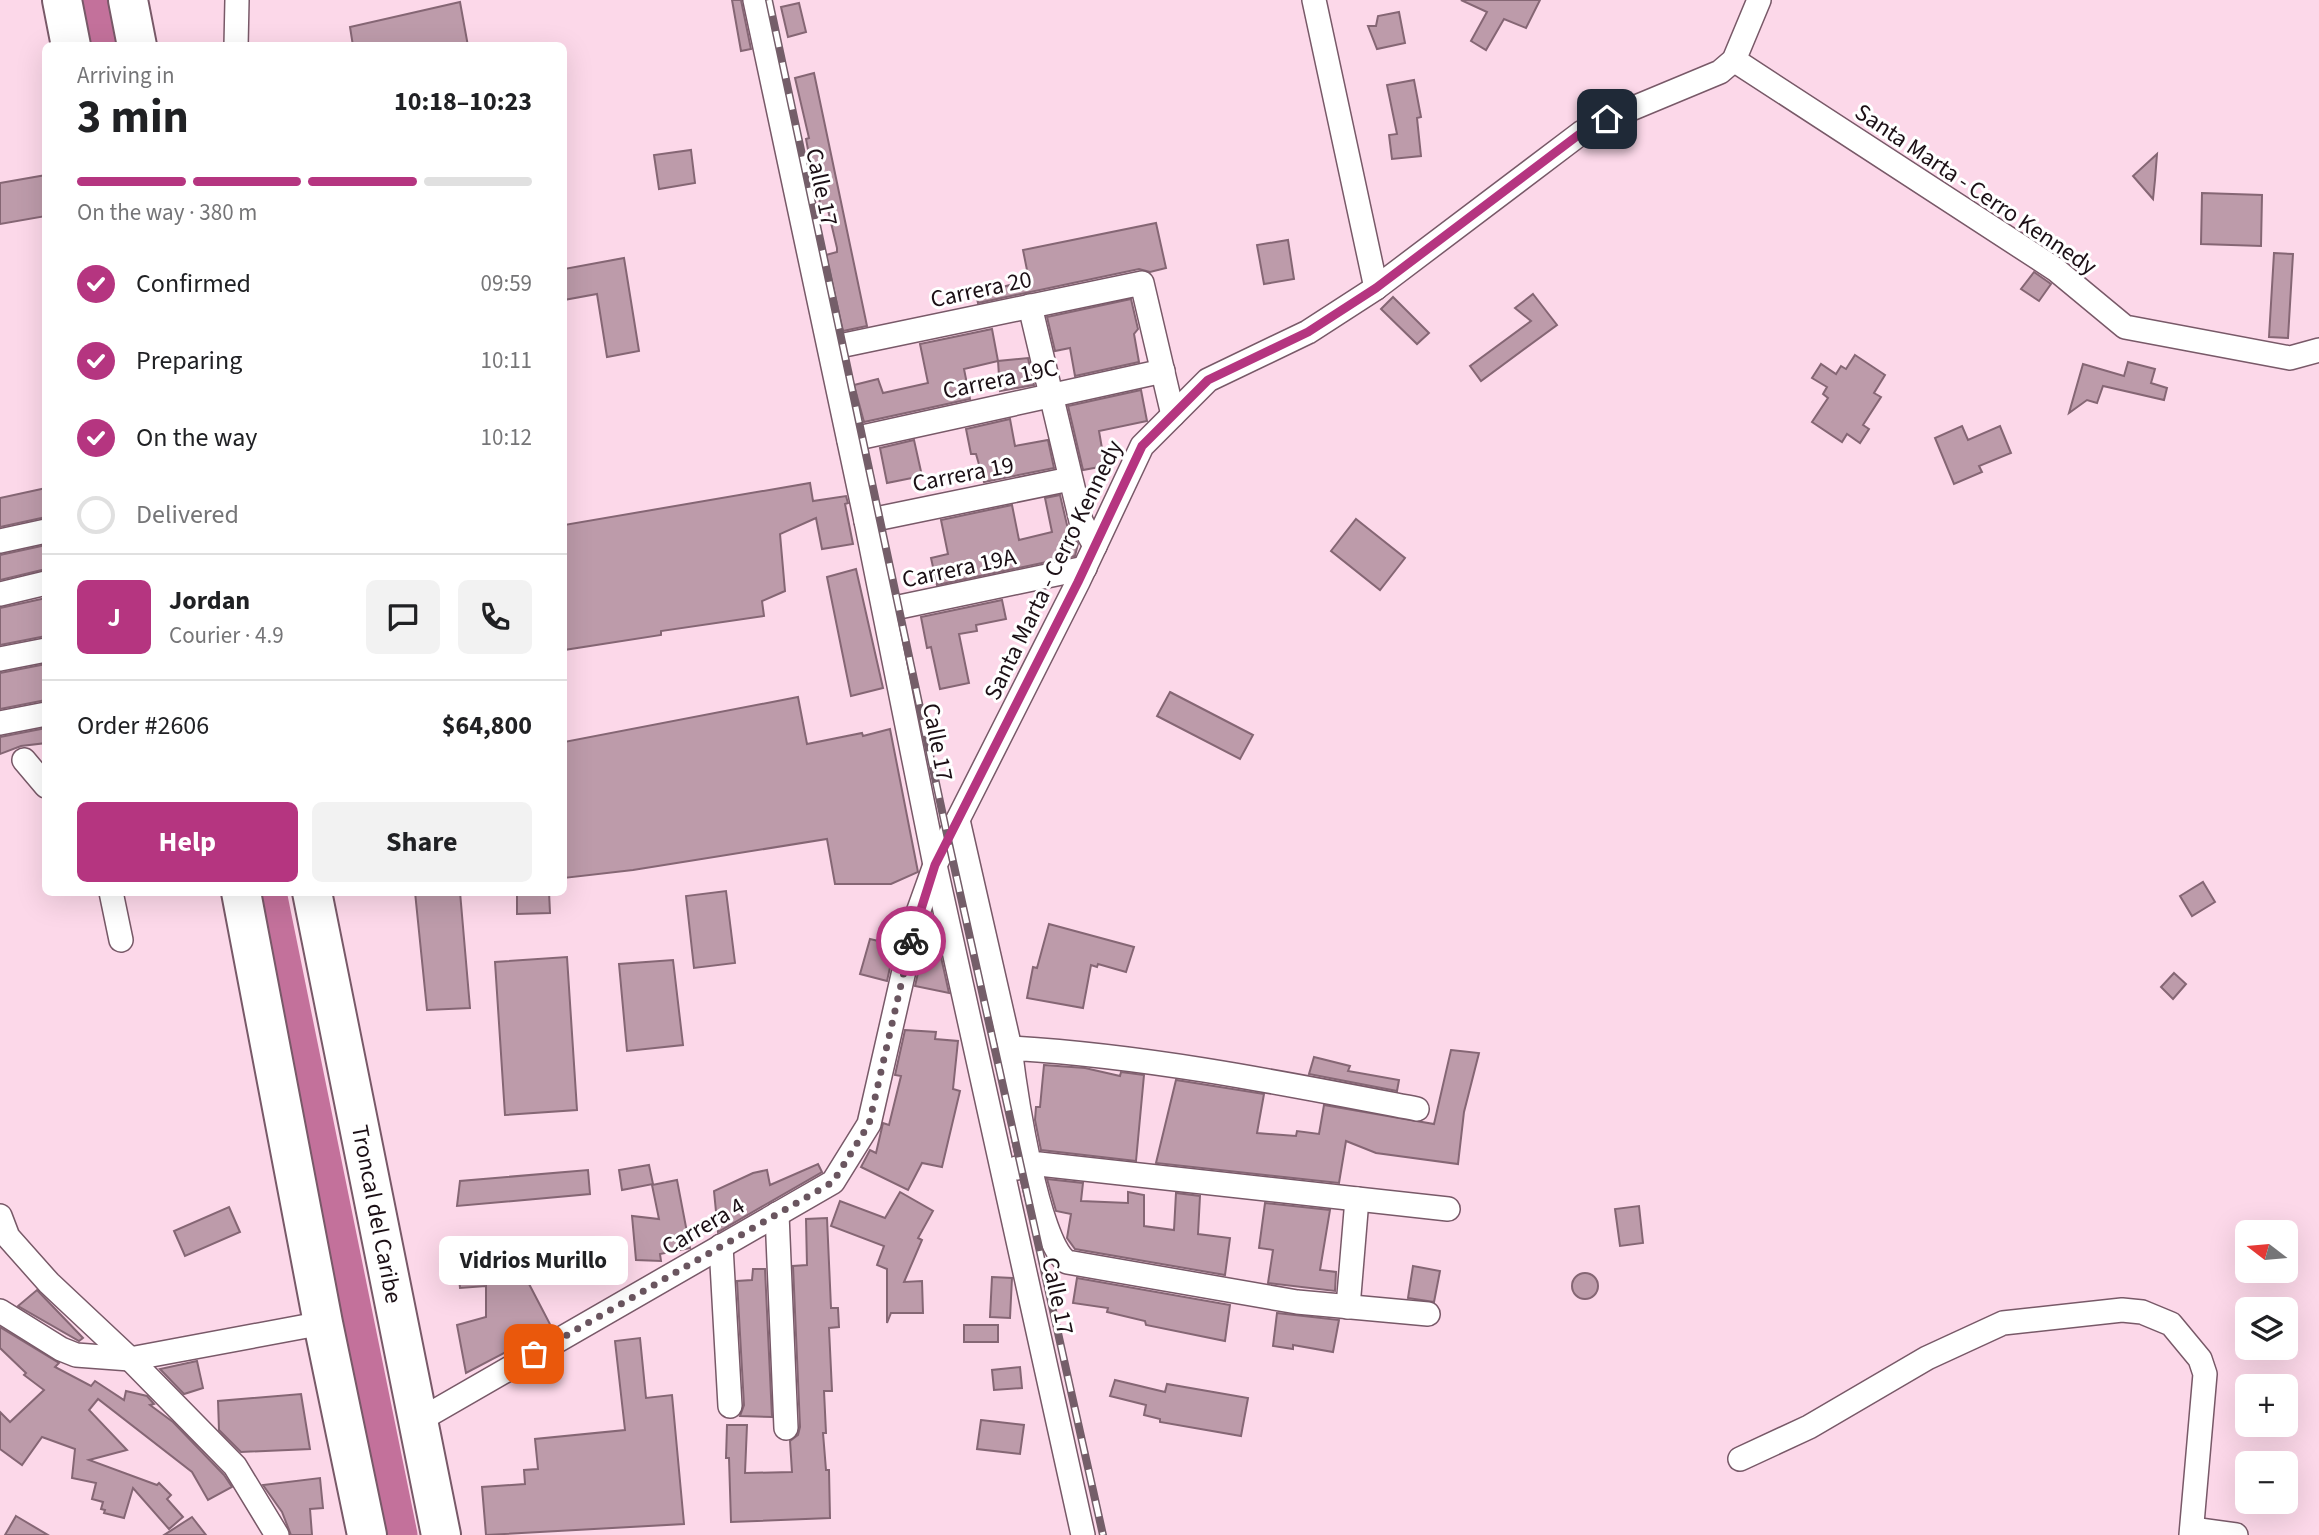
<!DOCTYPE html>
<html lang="en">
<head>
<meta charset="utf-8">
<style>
	:root { --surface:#fff; --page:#f2f2f2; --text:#202124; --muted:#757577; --line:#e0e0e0; --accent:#b53580 }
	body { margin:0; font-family:"Source Sans 3",sans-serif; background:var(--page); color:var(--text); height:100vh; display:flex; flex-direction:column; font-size:26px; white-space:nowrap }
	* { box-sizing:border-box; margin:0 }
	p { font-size:23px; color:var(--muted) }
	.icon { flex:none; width:38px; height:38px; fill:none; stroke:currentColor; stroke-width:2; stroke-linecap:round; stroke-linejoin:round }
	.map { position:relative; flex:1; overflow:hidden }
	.sheet { position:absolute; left:42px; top:42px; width:525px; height:854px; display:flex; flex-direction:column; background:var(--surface); border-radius:10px; box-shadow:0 7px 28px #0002 }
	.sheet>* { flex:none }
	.needle { width:46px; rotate:286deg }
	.tools { position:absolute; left:2235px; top:1220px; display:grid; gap:14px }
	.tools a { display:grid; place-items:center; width:63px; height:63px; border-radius:10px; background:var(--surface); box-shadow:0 7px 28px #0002; font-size:35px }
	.pin { position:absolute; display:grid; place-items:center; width:60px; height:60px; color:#fff; margin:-30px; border-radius:14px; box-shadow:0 4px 10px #0006 }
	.courier { position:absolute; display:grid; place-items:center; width:70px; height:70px; margin:-35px; border:5px solid #b53580; border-radius:50%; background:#fff; color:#222; box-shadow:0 2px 9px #0007 }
	.bubble { position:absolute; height:49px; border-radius:10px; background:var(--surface); box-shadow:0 7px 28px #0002; font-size:23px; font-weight:700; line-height:49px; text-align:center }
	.headline em { font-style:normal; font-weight:700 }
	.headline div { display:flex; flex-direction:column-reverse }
	.headline { display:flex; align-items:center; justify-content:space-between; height:119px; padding:0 35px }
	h1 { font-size:46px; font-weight:700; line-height:52px }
	.bar { display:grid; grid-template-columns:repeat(4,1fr); gap:10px 7px; align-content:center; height:84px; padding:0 35px }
	.bar i { height:9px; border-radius:5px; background:var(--line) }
	.bar .current { background:var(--accent) }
	.bar p { grid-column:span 4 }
	.line { display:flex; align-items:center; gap:18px; padding:0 35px; border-top:2px solid var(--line) }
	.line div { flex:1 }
	.round { display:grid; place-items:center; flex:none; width:74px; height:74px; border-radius:10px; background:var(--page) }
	ol { padding:0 35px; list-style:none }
	li { display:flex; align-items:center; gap:21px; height:77px }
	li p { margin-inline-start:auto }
	li .icon { padding:7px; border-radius:50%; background:var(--accent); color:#fff; stroke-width:4 }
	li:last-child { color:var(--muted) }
	li i { width:38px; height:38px; border:4px solid var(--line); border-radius:50% }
	.primary-button { display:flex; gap:14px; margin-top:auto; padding:14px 35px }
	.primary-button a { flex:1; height:80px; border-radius:10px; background:var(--accent); color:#fff; font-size:28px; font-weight:700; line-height:80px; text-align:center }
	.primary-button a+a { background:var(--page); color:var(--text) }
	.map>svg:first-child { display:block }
</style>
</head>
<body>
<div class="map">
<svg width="2319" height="1535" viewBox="0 0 2319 1535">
	<rect width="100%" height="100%" fill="#fcd8e9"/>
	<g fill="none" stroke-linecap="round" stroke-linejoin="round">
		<g stroke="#c3719b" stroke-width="35">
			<polyline points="90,0 99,46"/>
			<polyline points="269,892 400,1535"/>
		</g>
	</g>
	<g fill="#bd9baa" stroke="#856674" stroke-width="2">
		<polygon points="732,0 741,0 751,49 741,51"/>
		<polygon points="1461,0 1540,0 1526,28 1504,19 1486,50 1471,41 1487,12"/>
		<polygon points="460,2 468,46 353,46 350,27"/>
		<polygon points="799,3 806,32 788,37 781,7"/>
		<polygon points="1399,12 1405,43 1377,49 1368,26 1376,26 1378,16"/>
		<polygon points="814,73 867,326 843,331 826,255 837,252 837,248 828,210 822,211 812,171 806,139 809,138 795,78"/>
		<polygon points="1414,80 1421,117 1417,118 1421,156 1392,159 1389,135 1397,134 1387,85"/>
		<polygon points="691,150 695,183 659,189 654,155"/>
		<polygon points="2157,154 2155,180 2153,199 2133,176"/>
		<polygon points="46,175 46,216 0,224 0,183"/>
		<polygon points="2202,193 2262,195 2261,246 2201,244"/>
		<polygon points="1156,223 1166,268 1150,272 1139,269 978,303 976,294 1029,280 1023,250"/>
		<polygon points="1288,240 1294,279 1264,284 1257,245"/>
		<polygon points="2274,253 2293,254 2288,338 2269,337"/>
		<polygon points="624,258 639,351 607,357 597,294 564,300 564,269"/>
		<polygon points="2034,272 2051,284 2039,301 2021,289"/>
		<polygon points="1533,294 1557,325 1481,381 1470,366 1531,321 1515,308"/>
		<polygon points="1393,297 1429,333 1417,344 1381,309"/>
		<polygon points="1131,299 1138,329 1134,334 1139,362 1075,376 1070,348 1055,351 1047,317"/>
		<polygon points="992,329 998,361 964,369 970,399 864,422 854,385 878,379 883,393 928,383 920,344"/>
		<polygon points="1855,355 1885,375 1874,393 1881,397 1863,425 1869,429 1860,443 1847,434 1842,442 1812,422 1828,398 1823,394 1827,387 1812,378 1821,364 1836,374 1841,366 1846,369"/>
		<polygon points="1028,358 1034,385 1000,391 998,361"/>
		<polygon points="2128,362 2155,369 2151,383 2167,388 2164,400 2103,386 2097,403 2087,400 2069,413 2083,364 2124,376"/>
		<polygon points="1141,390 1147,421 1099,431 1105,466 1083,470 1068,406"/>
		<polygon points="1010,419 1015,446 1048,440 1054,468 984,482 976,454 971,454 966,429"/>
		<polygon points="1962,426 1968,440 2000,426 2011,453 1979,466 1982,472 1954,484 1935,438"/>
		<polygon points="914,440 922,476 887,483 880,448"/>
		<polygon points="810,483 813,501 846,496 848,503 845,504 853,544 822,549 816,518 780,534 785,591 762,601 764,616 661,631 661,635 564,650 564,525"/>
		<polygon points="46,488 46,517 0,527 0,498"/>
		<polygon points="1060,495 1067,525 1078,544 1075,556 937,585 931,558 948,554 941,520 1012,505 1019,540 1052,532 1045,498"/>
		<polygon points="1356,519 1405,558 1380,590 1331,551"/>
		<polygon points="46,545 46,569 0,580 0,555"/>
		<polygon points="856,569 883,688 851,696 827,577"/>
		<polygon points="46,598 46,636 0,645 0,608"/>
		<polygon points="1002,600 1006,619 976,625 977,631 959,634 969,683 940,689 931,647 927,648 921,617"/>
		<polygon points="46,664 46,700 0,709 0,673"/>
		<polygon points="1170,692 1253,735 1240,759 1157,716"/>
		<polygon points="798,697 807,744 862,733 863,736 890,729 918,872 891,884 835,884 827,839 633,870 564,878 564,742"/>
		<polygon points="46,728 46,743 21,746 0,754 0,737"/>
		<polygon points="2203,882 2215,902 2192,916 2180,896"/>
		<polygon points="726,891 735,963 694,968 686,896"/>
		<polygon points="415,892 460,892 470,1008 427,1010"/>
		<polygon points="517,892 549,892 550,913 517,914"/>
		<polygon points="1049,924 1134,947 1126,972 1098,964 1097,967 1091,965 1083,1008 1027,998 1033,967 1037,968"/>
		<polygon points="928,929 935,930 949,993 915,986"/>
		<polygon points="870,939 895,945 887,981 860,974"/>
		<polygon points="567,957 577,1110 505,1115 495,962"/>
		<polygon points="673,960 683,1045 627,1051 619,964"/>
		<polygon points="2174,973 2186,984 2173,999 2161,987"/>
		<polygon points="905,1030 936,1032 935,1039 958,1041 953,1089 960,1091 942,1167 922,1163 908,1190 861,1167 870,1150 876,1153 883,1123 889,1125 901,1076 895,1075"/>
		<polygon points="1451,1050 1479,1053 1464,1112 1458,1164 1376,1153 1346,1141 1339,1183 1156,1163 1176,1080 1264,1094 1257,1133 1296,1136 1297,1131 1319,1134 1324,1105 1434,1124"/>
		<polygon points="1314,1057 1350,1066 1348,1071 1399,1080 1397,1091 1309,1074"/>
		<polygon points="1044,1065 1085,1068 1120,1076 1121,1072 1144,1075 1136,1161 1041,1150 1035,1120 1036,1107 1040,1107"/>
		<polygon points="818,1164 822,1172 718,1232 714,1191 753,1173 767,1170 770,1185"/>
		<polygon points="649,1165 653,1184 622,1190 619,1170"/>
		<polygon points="588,1170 590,1194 457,1206 460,1181"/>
		<polygon points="1047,1179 1083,1183 1081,1201 1128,1203 1128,1192 1144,1195 1144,1226 1174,1230 1176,1193 1200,1196 1198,1234 1230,1238 1225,1275 1075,1249 1067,1238 1071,1214 1056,1211"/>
		<polygon points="677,1180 690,1248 660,1254 661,1261 636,1260 632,1216 659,1219 652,1185"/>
		<polygon points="900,1192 933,1211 918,1238 922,1240 904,1282 922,1281 923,1313 891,1313 887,1323 887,1269 877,1265 884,1246 831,1226 840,1201 885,1218"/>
		<polygon points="1265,1203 1330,1210 1320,1270 1336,1272 1335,1291 1268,1283 1273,1250 1259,1248"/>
		<polygon points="1639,1206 1643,1243 1620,1246 1615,1209"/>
		<polygon points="229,1207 240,1232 185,1256 174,1231"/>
		<polygon points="827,1218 831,1308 838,1308 839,1327 829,1328 832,1391 824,1391 826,1433 823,1433 826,1470 829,1470 830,1518 731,1522 729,1458 726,1458 727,1425 747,1425 745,1473 792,1472 790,1441 798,1435 800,1427 793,1266 807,1265 806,1219"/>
		<polygon points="552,1249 555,1279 528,1282 552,1328 466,1373 457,1325 486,1317 486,1286 460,1288 457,1259"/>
		<polygon points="1413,1266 1440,1271 1434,1302 1408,1298"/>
		<polygon points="753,1269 765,1269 772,1417 740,1416 744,1405 737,1281 752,1280"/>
		<circle cx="1585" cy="1286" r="13"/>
		<polygon points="992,1277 1012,1278 1010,1318 990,1317"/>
		<polygon points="1077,1278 1230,1305 1225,1341 1146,1325 1145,1321 1107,1312 1108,1308 1073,1303"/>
		<polygon points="37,1290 83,1338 79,1341 18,1306"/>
		<polygon points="1277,1313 1339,1320 1333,1352 1293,1345 1293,1349 1273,1346"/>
		<rect x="964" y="1325" width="34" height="17"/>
		<polygon points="0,1327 59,1363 55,1367 91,1386 95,1381 124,1400 126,1391 147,1396 154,1404 150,1405 173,1422 224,1475 232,1487 208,1500 192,1472 98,1399 89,1410 127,1450 89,1460 157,1485 159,1483 171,1495 167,1499 183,1517 169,1529 133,1488 124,1518 104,1513 105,1510 101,1509 103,1502 92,1499 96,1483 72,1478 75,1449 42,1437 22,1465 0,1449 0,1412 10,1422 44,1390 24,1375 26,1373 0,1348"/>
		<polygon points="640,1338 646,1398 672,1395 684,1524 486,1535 482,1487 525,1484 524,1470 538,1469 535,1439 625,1430 615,1341"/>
		<polygon points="197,1361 203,1388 184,1394 160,1369"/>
		<polygon points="1020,1367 1022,1388 994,1390 992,1370"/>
		<polygon points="1115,1380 1165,1392 1167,1384 1248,1398 1241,1436 1160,1422 1160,1419 1144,1415 1146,1405 1110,1396"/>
		<polygon points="301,1394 310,1449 241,1452 219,1430 218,1401"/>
		<polygon points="981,1420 1024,1425 1020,1454 977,1449"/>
		<polygon points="320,1478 323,1508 310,1509 312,1535 291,1535 282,1512 263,1485"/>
		<polygon points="16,1516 48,1535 5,1535"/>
		<polygon points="192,1517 206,1535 164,1535"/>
	</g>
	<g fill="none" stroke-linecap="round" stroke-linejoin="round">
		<g stroke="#785968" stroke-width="26">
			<g id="street">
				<polyline points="755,0 866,521 935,865 1083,1535"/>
				<polyline points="1314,0 1376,288"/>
				<polyline points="236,46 237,0"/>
				<polyline points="1734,60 2055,269 2125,327 2290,358 2319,350"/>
				<polyline points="1030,306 1081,521 1095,546"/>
				<polyline points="830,348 1142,283 1173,415"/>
				<polyline points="849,440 1163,371"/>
				<polyline points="866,521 1070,479"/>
				<polyline points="0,541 46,531"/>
				<polyline points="0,594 46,583"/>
				<polyline points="885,610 1085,568"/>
				<polyline points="0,659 46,650"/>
				<polyline points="0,723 46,714"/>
				<polyline points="24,760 46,786"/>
				<polyline points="958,820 1010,1048"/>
				<polyline points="111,892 121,940"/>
				<path d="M1417,1109C1282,1083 1148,1056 1010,1048C1015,1089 1037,1242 1067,1262L1297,1302L1428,1314"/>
				<polyline points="1017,1168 1039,1164 1448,1209"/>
				<polyline points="777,1214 786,1428"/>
				<polyline points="0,1216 8,1237 49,1283 130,1359 235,1466 277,1535"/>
				<polyline points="721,1246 730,1406"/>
				<polyline points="1348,1307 1357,1199"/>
				<polyline points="0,1311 61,1349 76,1355 130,1359 323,1323"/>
				<polyline points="418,1421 833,1182 869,1124 916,918 935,865 1078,582 1142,446 1208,380 1308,332 1376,288 1581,133 1607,119 1720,72 1734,60 1759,0"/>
				<polyline points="1740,1459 1809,1427 1927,1358 2003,1323 2122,1310 2142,1312 2171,1324 2200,1359 2205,1374 2191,1535"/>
				<polyline points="2192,1529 2236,1535"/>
			</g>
		</g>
		<g stroke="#785968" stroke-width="42">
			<g id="highway">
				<polyline points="62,0 71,46"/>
				<polyline points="128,0 137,46"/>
				<polyline points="241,892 323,1323 367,1535"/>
				<polyline points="312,892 441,1535"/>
			</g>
		</g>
		<use href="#street" stroke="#fff" stroke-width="23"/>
		<use href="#highway" stroke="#fff" stroke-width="38"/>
		<g stroke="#745e69" stroke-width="8">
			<polyline id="rail" points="769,0 948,839 1103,1535"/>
		</g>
		<use href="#rail" stroke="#fff" stroke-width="5" stroke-dasharray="16" stroke-linecap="butt"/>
	</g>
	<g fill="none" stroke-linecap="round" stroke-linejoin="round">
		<polyline stroke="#6a555f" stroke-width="7" stroke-dasharray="0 12.6" points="534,1354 833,1182 869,1124 911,941"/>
		<polyline stroke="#b53580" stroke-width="9" points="911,941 935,865 1078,582 1142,446 1208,380 1308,332 1376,288 1581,133 1607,119"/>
	</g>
	<g text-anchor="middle" stroke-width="6" stroke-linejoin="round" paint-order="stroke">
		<g font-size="24" fill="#1b0f15" stroke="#fff">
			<text transform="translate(822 187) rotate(78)" y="8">Calle 17</text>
			<text transform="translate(1976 189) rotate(34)" y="8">Santa Marta - Cerro Kennedy</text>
			<text transform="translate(981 289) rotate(-12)" y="8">Carrera 20</text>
			<text transform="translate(1000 379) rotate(-12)" y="8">Carrera 19C</text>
			<text transform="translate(963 474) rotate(-11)" y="8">Carrera 19</text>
			<text transform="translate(959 568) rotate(-12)" y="8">Carrera 19A</text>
			<text transform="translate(1053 570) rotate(-64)" y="8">Santa Marta - Cerro Kennedy</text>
			<text transform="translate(938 742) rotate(79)" y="8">Calle 17</text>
			<text transform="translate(377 1214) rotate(79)" y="8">Troncal del Caribe</text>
			<text transform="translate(703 1226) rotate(-30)" y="8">Carrera 4</text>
			<text transform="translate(1058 1296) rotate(78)" y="8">Calle 17</text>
		</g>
	</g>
</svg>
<div class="tools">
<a><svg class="needle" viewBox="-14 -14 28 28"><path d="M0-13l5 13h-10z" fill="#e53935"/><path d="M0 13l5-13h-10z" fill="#757577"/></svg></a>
<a><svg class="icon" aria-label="layers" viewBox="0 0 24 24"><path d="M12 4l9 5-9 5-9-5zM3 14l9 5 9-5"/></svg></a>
<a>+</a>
<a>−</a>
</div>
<div class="pin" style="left:534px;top:1354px;background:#ea580c"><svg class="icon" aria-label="bag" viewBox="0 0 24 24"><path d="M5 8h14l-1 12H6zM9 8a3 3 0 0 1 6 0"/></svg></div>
<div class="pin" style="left:1607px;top:119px;background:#1f2937"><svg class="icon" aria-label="home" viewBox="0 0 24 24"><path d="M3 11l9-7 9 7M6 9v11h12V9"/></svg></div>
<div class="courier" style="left:911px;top:941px"><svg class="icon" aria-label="bike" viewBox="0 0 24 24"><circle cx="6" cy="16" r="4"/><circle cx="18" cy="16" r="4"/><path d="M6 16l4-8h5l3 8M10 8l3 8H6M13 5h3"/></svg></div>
<div class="bubble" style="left:439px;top:1236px;width:189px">Vidrios Murillo</div>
<section class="sheet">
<div class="headline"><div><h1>3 min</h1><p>Arriving in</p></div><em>10:18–10:23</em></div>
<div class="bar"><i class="current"></i><i class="current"></i><i class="current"></i><i></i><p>On the way · 380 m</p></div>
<ol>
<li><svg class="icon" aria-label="check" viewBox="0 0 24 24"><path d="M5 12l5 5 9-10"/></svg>Confirmed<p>09:59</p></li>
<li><svg class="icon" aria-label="check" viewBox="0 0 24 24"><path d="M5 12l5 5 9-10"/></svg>Preparing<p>10:11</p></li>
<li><svg class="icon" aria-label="check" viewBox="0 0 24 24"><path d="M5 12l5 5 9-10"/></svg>On the way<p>10:12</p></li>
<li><i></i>Delivered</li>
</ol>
<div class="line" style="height:126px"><b class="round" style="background:var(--accent);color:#fff">J</b><div><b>Jordan</b><p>Courier · 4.9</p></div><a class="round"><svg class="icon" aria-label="chat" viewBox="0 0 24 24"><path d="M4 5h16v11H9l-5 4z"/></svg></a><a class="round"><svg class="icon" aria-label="phone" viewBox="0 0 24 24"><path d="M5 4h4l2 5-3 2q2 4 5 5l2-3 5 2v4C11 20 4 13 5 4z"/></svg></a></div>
<div class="line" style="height:91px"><div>Order #2606</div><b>$64,800</b></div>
<div class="primary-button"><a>Help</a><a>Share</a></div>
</section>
</div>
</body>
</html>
